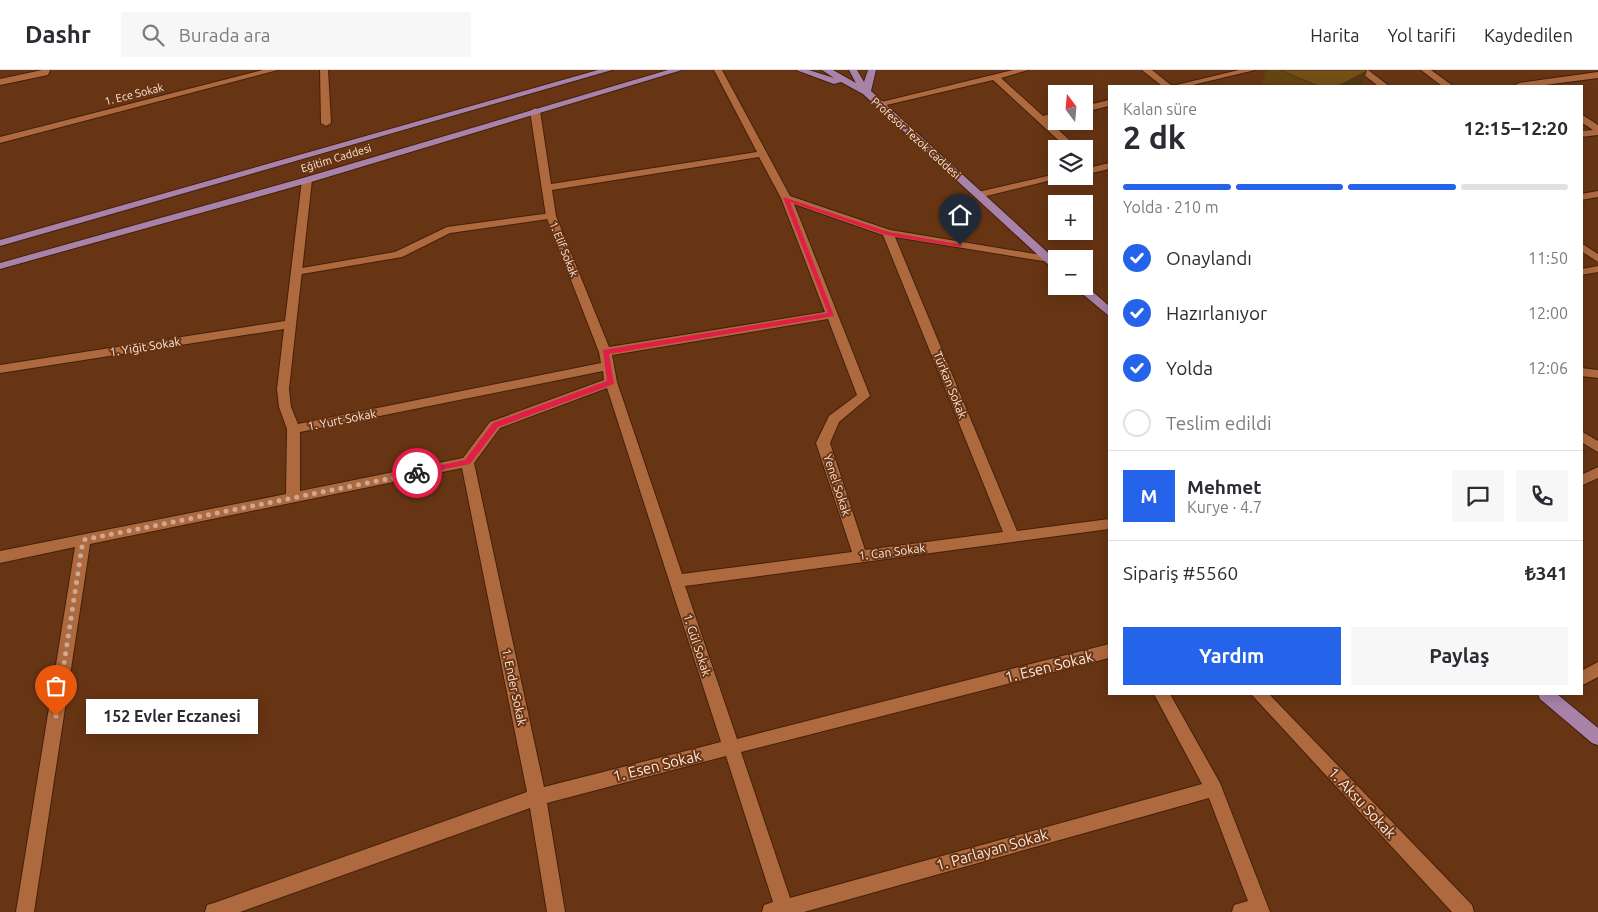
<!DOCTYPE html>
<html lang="tr">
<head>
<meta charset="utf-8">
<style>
	:root { --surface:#fff; --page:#f7f7f7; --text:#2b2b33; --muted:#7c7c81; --line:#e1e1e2; --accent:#2563eb }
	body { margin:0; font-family:Ubuntu,sans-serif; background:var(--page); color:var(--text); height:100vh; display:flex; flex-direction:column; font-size:19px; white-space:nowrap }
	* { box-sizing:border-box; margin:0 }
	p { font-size:16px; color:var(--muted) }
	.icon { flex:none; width:28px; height:28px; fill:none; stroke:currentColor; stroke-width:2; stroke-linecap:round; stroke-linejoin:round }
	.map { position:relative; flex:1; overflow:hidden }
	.side { position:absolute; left:1108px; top:15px; width:475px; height:610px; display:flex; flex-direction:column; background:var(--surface); border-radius:0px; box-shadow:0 2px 12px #0003 }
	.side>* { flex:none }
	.needle { width:32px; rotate:344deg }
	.buttons { position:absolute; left:1048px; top:15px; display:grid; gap:10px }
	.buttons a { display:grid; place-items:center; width:45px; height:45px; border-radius:0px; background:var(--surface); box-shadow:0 2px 12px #0003; font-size:25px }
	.pin { position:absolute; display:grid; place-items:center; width:42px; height:42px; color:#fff; margin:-51px -21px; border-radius:50% 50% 50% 0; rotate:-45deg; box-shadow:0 0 5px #0007 }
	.pin .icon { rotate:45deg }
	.courier { position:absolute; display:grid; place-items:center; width:50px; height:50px; margin:-25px; border:4px solid #e11d48; border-radius:50%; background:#fff; color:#222; box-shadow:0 1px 6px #0007 }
	.bubble { position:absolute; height:35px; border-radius:0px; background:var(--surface); box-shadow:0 2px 12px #0003; font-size:16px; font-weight:700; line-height:35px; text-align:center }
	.head em { font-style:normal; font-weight:700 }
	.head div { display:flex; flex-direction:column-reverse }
	.head { display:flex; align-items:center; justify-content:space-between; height:85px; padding:0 15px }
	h1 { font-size:32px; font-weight:700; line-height:38px }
	.bar { display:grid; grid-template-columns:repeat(4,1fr); gap:8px 5px; align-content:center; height:60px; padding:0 15px }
	.bar i { height:6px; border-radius:4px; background:var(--line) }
	.bar .current { background:var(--accent) }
	.bar p { grid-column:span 4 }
	.line { display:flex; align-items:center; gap:12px; padding:0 15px; border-top:1px solid var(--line) }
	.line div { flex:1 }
	.round { display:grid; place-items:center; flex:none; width:52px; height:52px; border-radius:0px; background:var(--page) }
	ol { padding:0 15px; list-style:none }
	li { display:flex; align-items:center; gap:15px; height:55px }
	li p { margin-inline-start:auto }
	li .icon { padding:5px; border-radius:50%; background:var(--accent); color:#fff; stroke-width:4 }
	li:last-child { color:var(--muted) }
	li i { width:28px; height:28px; border:2px solid var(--line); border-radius:50% }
	.primary-button { display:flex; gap:10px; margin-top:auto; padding:10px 15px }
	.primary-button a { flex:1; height:58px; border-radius:0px; background:var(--accent); color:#fff; font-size:20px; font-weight:700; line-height:58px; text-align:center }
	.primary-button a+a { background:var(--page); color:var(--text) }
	header { display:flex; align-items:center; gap:30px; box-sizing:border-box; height:70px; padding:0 25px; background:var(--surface); border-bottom:1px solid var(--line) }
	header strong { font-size:24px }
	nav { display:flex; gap:28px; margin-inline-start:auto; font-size:18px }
	.search { width:350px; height:45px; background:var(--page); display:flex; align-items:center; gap:12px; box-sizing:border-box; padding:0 18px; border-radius:0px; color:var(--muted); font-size:19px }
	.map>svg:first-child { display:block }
</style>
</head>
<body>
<header>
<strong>Dashr</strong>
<div class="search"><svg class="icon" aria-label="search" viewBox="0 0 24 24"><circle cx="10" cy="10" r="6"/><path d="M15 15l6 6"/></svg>Burada ara</div>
<nav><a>Harita</a><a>Yol tarifi</a><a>Kaydedilen</a></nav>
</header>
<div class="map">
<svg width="1598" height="842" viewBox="0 0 1598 842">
	<rect width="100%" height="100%" fill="#673514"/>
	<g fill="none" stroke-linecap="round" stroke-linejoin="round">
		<g stroke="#432009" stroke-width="2">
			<polygon id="service" points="551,143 555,144 555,148 450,163 402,187 296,205 290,202 296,199 395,182 447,157"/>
		</g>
		<g stroke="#432009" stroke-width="2">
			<g id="minor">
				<polygon points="42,0 50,0 48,5 0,15 0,9"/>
				<polygon points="263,0 278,0 0,73 0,67"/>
				<polygon points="320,0 328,0 331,53 326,56 321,53"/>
				<path d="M714,0H722L790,126L890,160L1053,187V191L1049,192L895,167L1017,461L1109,449V459L685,516L737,669L1109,574V588L741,682L790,828L1202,714L1154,624H1170L1220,713L1270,842H1232L1234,835L1248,831L1209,728L804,842H762L764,835L773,832L726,686L547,733L565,842H547L530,738L240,842H205L207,835L214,833L527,722L462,398L90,474L34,842H16L75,477L0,493V481L286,424L287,359L279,337L277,319L284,259L0,303V295L285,251L302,110L307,107L312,110L289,319L291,337L298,354L601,293L599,282L546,146L530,41L535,38L540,41L551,114L757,82ZM759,87L781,128L825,242L609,277L556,146L552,120ZM794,134L883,165L1003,462L865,480L830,373L839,352L870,326ZM828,249L857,325L829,346L816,373L852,482L682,504L617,312L612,285ZM603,301L604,310L490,352L463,388L300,421V362ZM607,318L721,672L544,717L474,393L500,358Z"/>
				<polygon points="1013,0 1028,0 1001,8 1043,46 1056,42 1056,48 1048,50 1079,79 1068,79 993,10 878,37 873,34"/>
				<polygon points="1142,0 1152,0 1172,16 1162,16"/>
				<polygon points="1239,0 1255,0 1188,16 1172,16"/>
				<polygon points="1358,0 1368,0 1389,16 1378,16"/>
				<polygon points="1421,0 1431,0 1453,16 1442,16"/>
				<polygon points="1598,2 1598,8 1537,16 1514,16 1519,13"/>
				<polygon points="1109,30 1109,36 1084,42 1084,36"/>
				<polygon points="1581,44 1598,55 1598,65 1581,67 1581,61 1593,60 1581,52"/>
				<polygon points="1109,93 1109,99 1084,105 1084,99"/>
				<polygon points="1056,104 1056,106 1068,106 978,128 973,125 978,122"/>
				<polygon points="1598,121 1598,127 1581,130 1581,124"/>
				<polygon points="1581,173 1598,184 1598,192 1581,181"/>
				<polygon points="1598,196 1598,202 1581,205 1581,199"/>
				<polygon points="1581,298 1598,300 1598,308 1581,306"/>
				<polygon points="1581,361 1598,371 1598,382 1581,372"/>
				<polygon points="1598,397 1598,408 1581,416 1581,405"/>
				<polygon points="1598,592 1598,607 1581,616 1581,601"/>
				<polygon points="1251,624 1269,624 1472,835 1474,842 1452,842"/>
			</g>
		</g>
		<g stroke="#432009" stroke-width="2">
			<g id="primary">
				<polygon points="598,0 612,0 0,176 0,170"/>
				<polygon points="668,0 682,0 311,112 0,199 0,193 303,108"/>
				<polygon points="796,0 809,0 834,8 822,0 833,0 856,13 849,0 857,0 864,12 868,0 876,0 871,21 1056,190 1056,199 1052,198 863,24 841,12 834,14"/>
				<polygon points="1084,214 1109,236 1109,246 1073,216 1084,216"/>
				<polygon points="1538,624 1557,624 1598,658 1598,675 1592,673 1540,629"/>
			</g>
		</g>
		<use href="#service" fill="#ae693e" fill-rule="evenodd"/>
		<use href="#minor" fill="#ae693e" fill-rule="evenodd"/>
		<use href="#primary" fill="#a882a9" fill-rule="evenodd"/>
	</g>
	<polygon fill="#654414" points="1266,0 1365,0 1367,1 1361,16 1269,16 1262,13"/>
	<polygon fill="#533710" points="1367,1 1361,16 1338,16"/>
	<polygon fill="#764f17" stroke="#533710" points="1280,0 1365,0 1367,1 1338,16 1318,16"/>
	<polygon fill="#e11d48" points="783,127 889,162 963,175 960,177 886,165 790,132 834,246 609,284 614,314 498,357 470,394 414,405 414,400 417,400 465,390 493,353 607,311 603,280 828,243"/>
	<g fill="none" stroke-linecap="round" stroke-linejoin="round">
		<polyline stroke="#caa995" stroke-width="5" stroke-dasharray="0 9" points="56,646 83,470 417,403"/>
	</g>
	<g text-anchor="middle" stroke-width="4" stroke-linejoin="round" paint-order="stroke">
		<g font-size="11" fill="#ffe7da" stroke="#673514">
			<text transform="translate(134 24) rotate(-14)" y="4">1. Ece Sokak</text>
			<text transform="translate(916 68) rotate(42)" y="4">Profesör Tezok Caddesi</text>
			<text transform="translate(336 88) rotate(-17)" y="4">Eğitim Caddesi</text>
			<text transform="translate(564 179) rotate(68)" y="4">1. Elif Sokak</text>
		</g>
		<g font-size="12" fill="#ffe7da" stroke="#673514">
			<text transform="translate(145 277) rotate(-9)" y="4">1. Yiğit Sokak</text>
			<text transform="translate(950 315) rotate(68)" y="4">Türkan Sokak</text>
			<text transform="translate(342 350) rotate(-11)" y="4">1. Yurt Sokak</text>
			<text transform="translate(837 415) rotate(72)" y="4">Yenel Sokak</text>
			<text transform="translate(892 482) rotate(-7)" y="4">1. Can Sokak</text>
			<text transform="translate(697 575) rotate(72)" y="4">1. Gül Sokak</text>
			<text transform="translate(514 617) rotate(78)" y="4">1. Ender Sokak</text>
		</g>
		<g font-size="15" fill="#ffe7da" stroke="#673514">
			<text transform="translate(1049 597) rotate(-14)" y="5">1. Esen Sokak</text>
			<text transform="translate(657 696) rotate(-14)" y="5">1. Esen Sokak</text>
			<text transform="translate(1362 733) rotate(47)" y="5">1. Aksu Sokak</text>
			<text transform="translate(992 780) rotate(-16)" y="5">1. Parlayan Sokak</text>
		</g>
	</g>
</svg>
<div class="buttons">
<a><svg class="needle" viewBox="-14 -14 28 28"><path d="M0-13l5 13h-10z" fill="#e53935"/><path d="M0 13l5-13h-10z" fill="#7c7c81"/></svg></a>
<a><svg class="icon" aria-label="layers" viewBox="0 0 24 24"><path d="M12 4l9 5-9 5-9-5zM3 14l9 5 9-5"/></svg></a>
<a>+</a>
<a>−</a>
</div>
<div class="pin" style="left:56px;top:646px;background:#ea580c"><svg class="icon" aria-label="bag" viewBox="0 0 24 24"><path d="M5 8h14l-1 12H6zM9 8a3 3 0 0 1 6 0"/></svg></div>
<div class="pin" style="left:960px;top:175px;background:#1f2937"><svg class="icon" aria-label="home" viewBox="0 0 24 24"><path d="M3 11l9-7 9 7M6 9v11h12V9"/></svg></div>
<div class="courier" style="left:417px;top:403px"><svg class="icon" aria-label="bike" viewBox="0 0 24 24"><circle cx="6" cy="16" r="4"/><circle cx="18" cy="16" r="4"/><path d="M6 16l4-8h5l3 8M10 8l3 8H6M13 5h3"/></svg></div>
<div class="bubble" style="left:86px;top:629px;width:172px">152 Evler Eczanesi</div>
<section class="side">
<div class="head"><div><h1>2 dk</h1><p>Kalan süre</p></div><em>12:15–12:20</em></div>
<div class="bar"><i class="current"></i><i class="current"></i><i class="current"></i><i></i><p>Yolda · 210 m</p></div>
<ol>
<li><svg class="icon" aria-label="check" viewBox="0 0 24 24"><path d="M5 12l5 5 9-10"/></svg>Onaylandı<p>11:50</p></li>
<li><svg class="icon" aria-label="check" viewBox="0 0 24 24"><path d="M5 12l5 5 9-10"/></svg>Hazırlanıyor<p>12:00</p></li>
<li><svg class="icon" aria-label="check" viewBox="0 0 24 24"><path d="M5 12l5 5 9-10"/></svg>Yolda<p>12:06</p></li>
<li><i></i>Teslim edildi</li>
</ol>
<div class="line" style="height:90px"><b class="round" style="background:var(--accent);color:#fff">M</b><div><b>Mehmet</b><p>Kurye · 4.7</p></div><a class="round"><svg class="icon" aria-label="chat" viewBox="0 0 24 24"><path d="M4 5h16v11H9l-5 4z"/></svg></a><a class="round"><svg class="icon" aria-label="phone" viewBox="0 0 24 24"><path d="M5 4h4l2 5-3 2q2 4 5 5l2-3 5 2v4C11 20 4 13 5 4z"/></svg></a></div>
<div class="line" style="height:65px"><div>Sipariş #5560</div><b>₺341</b></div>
<div class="primary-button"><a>Yardım</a><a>Paylaş</a></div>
</section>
</div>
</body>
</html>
